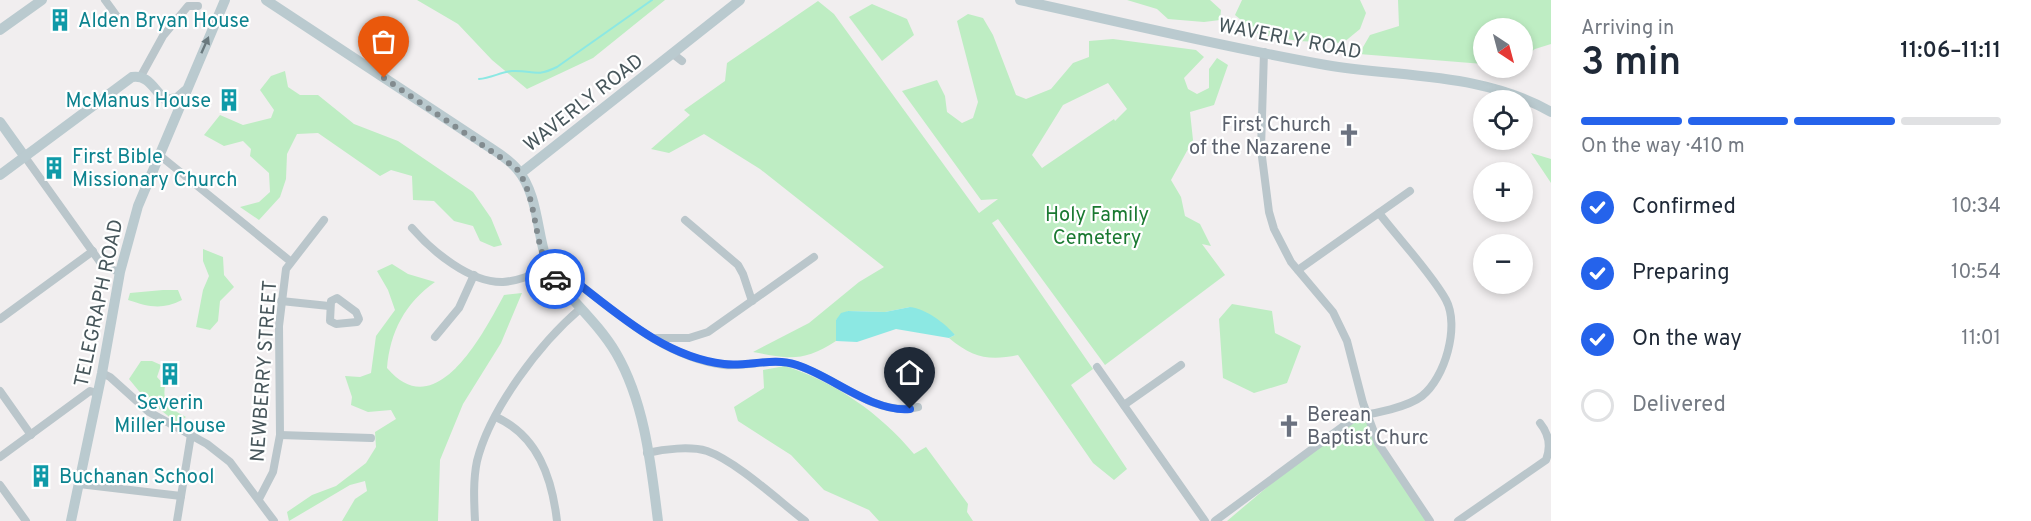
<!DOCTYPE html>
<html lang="en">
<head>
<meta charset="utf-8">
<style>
	:root { --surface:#fff; --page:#f2f2f3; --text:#1f2937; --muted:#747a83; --line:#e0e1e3; --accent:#2563eb }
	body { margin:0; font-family:Overpass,sans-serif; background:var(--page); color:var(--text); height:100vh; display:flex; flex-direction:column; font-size:22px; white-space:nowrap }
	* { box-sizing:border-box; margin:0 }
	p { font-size:20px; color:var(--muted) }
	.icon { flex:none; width:33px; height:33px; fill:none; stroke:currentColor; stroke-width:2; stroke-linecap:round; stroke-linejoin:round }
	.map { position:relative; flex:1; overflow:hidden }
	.side { display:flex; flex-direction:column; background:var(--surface); width:480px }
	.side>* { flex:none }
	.needle { width:39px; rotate:144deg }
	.buttons { position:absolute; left:1473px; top:18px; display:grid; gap:12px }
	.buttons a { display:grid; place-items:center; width:60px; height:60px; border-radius:50%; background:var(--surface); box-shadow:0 3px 9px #0003; font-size:30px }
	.pin { position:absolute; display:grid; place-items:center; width:51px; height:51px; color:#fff; margin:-62px -26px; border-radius:50% 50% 50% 0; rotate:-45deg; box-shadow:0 0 6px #0007 }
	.pin .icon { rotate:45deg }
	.courier { position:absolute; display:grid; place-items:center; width:60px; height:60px; margin:-30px; border:4px solid #2563eb; border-radius:50%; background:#fff; color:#222; box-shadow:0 2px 8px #0007 }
	.summary em { font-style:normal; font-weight:600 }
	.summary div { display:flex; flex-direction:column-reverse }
	.summary { display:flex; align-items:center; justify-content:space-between; height:102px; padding:0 30px }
	h1 { font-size:39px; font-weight:600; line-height:45px }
	.bar { display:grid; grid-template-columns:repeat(4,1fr); gap:9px 6px; align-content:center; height:72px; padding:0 30px }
	.bar i { height:8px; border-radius:4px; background:var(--line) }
	.bar .selected { background:var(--accent) }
	.bar p { grid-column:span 4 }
	ol { padding:0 30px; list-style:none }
	li { display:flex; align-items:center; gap:18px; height:66px }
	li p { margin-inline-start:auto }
	li .icon { padding:6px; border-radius:50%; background:var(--accent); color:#fff; stroke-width:4 }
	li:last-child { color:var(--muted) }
	li i { width:33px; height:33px; border:3px solid var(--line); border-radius:50% }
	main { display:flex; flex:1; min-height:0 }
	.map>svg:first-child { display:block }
</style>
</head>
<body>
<main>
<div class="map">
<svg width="1551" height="521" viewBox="0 0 1551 521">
	<rect width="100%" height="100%" fill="#f1eeef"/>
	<g fill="#beedc3" fill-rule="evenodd">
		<polygon points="417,0 665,0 593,58 527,89 492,60 458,24"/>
		<polygon points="1127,0 1210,0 1221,10 1220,20 1204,22 1168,19 1157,9"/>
		<polygon points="1242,0 1360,0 1366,13 1360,29 1343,43 1298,41 1258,34 1235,15"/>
		<polygon points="1398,0 1551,0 1551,44 1535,49 1523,58 1522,28 1484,28 1483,64 1359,54 1370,35 1399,26"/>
		<path d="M818,1L834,14L979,213L998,199L981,200L902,91L937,80L945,96L947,112L962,123L973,118L978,102L957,21L968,14L983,18L993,35L1016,95L1026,99L1051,89L1073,63L1089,57V41L1113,39L1196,50L1204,57L1184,78L1188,89L1197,94L1209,88V69L1217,58L1228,65L1214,105L1190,112L1193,140L1171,180L1181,197L1185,216L1200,224L1211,246L1202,244L1225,275L1105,365L998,219L992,223L1093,369L1071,385L1127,469L1114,480L1093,463L1018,355C989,361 973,358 949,338L955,335L910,307L885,312L848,311L836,320V341C803,362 790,359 753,352L809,323L859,282L884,267L760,169L704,134L669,153L651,149L690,115L684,110L725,81L727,63ZM1108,83L1127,109L1115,121L1114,119L1042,168L1032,155L1063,105Z"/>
		<polygon points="872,4 907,19 914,35 882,61 849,17"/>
		<polygon points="285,71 288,87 300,95 318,95 354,124 398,141 473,192 491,218 502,245 494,247 480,241 473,226 454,221 434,201 413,200 412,176 391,170 380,176 318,133 297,134 287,154 286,179 280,197 259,220 240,207 259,202 270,192 269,173 250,156 251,149 243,141 224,146 204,135 220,115 243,125 271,118 274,110 260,90 271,76"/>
		<polygon points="1531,153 1551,159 1551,183"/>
		<polygon points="203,249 223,257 224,275 234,287 220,301 218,321 210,330 196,327 203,290 209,276 203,261"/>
		<path d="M392,264L408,274L435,282C405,303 390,332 387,368C436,426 483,334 504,295L522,293L501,343L463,404L440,460L438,521H342L355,499L367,491L365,481L350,485L289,521L287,512L312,495L336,486L366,463L376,447L375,432L396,419L391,410L368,412L351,405L352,397L345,376L360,377L371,373L376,336L395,310L388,290L377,271Z"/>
		<path d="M163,290H178L182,300C162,310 149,307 128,300L130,293Z"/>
		<polygon points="1232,304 1272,311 1275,333 1301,346 1287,383 1254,393 1223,378 1219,319"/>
		<path d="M141,361H152L161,365L157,377L165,386C162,404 171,409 186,417L177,423L143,396L129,379Z"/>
		<path d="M785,366C835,382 880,413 914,454L926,447L968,504L967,512L973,521H879L869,510L824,490L791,455L738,421L734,407L764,388L763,370Z"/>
		<polygon points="1367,414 1370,425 1430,521 1227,521 1331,433"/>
	</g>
	<path fill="#8ce8e3" d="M910,307C926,309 945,323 955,335L949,338L896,329L857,342L836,341V320L841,313L848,311L885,312Z"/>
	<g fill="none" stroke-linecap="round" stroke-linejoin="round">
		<path stroke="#8ce8e3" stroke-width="2" d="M479,79C491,78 501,72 512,71C534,70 534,78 557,67L652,0"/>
		<g stroke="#bac6cb" stroke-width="8">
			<polyline points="105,0 116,15"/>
			<polyline points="1264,52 1261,149 1269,212 1274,229 1291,262 1333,312 1347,341 1363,403 1378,443 1430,521"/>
			<polyline points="673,54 682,61"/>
			<polyline points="141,76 163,36 188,6 198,6"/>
			<polyline points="158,154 290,261"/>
			<polyline points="25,157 100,262 107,268 120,272"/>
			<polyline points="685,220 738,265 743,274 752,301"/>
			<path d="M412,228C432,251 470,283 503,282C519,281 534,274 548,268"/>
			<polyline points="1298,270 1410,191"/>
			<path d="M555,279L571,278C617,313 664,357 724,365C748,367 773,357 796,365C836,377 875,418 918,407"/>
			<polygon points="337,298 356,312 359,319 357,322 336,324 330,321 331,301"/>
			<polyline points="281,301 329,306"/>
			<polyline points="0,319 93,251"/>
			<polyline points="435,337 459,308 474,275"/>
			<polyline points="655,338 689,338 708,332 814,257"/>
			<polyline points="1097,367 1205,521"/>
			<polyline points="102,373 110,377 149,412 207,444 230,462 274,521"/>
			<polyline points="0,391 31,435"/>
			<polyline points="1124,405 1181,365"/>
			<path d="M496,417C538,436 552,478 557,521"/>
			<polyline points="280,435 371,438"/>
			<path d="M647,453C664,449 690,446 707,451C736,461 779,501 805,521"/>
			<polyline points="0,457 90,391 97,393"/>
			<polyline points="79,484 181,496"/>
			<polyline points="0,485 26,521"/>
			<polyline points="259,499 273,472 280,435 279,326 286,269 324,220"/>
			<polyline points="177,521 191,435"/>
			<path d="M475,521C474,501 473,480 477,461C490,409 540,343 580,309"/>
			<path d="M1215,521L1357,416C1374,414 1408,407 1422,396C1445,378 1460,326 1446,300C1432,274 1398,238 1379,213"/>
			<path d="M1458,521L1546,460C1551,447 1549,434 1540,423"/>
		</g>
		<g stroke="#bacacf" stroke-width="10">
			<path d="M266,0L483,143C495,151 508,158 517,169C541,197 536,243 552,275C572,301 599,324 616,353C645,403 651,465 658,521"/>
			<path d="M1020,0C1121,22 1224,47 1326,65C1403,78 1481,72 1551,112"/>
			<polyline points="0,30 42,0"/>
			<polyline points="0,122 25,157"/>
			<polyline points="521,173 740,0"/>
			<path d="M0,175L132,77C149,74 154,91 166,100L177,98L185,91"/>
			<polyline points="71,521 102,373 120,272 138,206 225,0"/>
		</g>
	</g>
	<defs><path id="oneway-solid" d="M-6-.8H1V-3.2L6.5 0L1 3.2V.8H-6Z" transform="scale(1.5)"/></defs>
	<use fill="#6a797e" href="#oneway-solid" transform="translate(205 45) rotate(-66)"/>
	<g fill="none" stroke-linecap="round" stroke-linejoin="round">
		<path stroke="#828b8f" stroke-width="6" stroke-dasharray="0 10.8" d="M384,78L516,168C540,200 531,247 555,279"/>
		<path stroke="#2563eb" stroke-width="8" d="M555,279L571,278C617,313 664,357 724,364C748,367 773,357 797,365C832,376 873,413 910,409"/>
	</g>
	<defs>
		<g id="building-bare" transform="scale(1.8)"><path d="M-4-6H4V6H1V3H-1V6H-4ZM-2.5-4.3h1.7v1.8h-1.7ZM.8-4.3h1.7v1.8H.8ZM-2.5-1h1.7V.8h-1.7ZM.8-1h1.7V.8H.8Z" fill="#0f9aa8" stroke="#fff" stroke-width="2.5" paint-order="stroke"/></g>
		<g id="church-bare" transform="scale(1.8)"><path d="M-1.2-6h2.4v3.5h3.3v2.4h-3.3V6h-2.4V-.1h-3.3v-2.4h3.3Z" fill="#6b7280" stroke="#fff" stroke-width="2.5" paint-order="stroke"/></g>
	</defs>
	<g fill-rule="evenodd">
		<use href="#building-bare" x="60" y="20"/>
		<use href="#building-bare" x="229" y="100"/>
		<use href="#church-bare" x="1349" y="135"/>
		<use href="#building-bare" x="54" y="168"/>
		<use href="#building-bare" x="170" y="374"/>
		<use href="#church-bare" x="1289" y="426"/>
		<use href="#building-bare" x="41" y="476"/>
	</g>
	<g text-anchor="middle" stroke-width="4.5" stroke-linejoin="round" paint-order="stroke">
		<g font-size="20" fill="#0d838f" stroke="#fff" text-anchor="start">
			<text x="78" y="27">Alden Bryan House</text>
			<text x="211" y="107" text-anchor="end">McManus House</text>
			<text x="72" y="163">First Bible<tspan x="72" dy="23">Missionary Church</tspan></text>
			<text x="170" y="409" text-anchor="middle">Severin<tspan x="170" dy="23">Miller House</tspan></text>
			<text x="59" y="483">Buchanan School</text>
		</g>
		<g font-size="20" fill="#47565b" stroke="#fff">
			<text transform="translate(1290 38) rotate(11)" y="7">WAVERLY ROAD</text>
			<text transform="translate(583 102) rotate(-38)" y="7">WAVERLY ROAD</text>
			<text transform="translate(98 303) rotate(-78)" y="7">TELEGRAPH ROAD</text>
			<text transform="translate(263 371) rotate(-86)" y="7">NEWBERRY STREET</text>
		</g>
		<g font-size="20" fill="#5b616d" stroke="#fff" text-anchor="end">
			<text x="1331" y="131">First Church<tspan x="1331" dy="23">of the Nazarene</tspan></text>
			<text x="1307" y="421" text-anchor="start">Berean<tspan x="1307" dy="23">Baptist Churc</tspan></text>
		</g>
		<g font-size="20" fill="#1a7931" stroke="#fff">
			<text x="1097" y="221">Holy Family<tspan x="1097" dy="23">Cemetery</tspan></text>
		</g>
	</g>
</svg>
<div class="buttons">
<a><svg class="needle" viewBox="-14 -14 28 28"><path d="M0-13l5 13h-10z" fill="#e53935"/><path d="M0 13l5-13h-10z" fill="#747a83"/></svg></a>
<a><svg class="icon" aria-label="locate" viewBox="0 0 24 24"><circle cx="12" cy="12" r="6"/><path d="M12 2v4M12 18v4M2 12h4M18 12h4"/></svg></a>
<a>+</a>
<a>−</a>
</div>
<div class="pin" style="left:384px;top:78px;background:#ea580c"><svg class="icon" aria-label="bag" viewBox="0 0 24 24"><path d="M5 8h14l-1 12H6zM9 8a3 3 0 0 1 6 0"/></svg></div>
<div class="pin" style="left:910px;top:409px;background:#1f2937"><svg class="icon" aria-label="home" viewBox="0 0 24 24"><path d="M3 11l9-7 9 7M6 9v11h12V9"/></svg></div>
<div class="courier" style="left:555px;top:279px"><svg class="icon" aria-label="car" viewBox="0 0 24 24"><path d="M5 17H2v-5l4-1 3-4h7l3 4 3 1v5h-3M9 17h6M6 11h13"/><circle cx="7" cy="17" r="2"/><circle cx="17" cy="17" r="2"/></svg></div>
</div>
<section class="side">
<div class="summary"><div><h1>3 min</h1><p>Arriving in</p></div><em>11:06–11:11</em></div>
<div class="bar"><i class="selected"></i><i class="selected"></i><i class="selected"></i><i></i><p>On the way · 410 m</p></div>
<ol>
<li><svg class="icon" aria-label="check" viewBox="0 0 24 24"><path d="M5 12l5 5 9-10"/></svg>Confirmed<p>10:34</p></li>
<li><svg class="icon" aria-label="check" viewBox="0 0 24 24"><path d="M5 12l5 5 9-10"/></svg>Preparing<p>10:54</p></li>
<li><svg class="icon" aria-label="check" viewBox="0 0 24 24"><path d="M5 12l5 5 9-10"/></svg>On the way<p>11:01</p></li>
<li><i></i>Delivered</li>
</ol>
</section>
</main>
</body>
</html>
